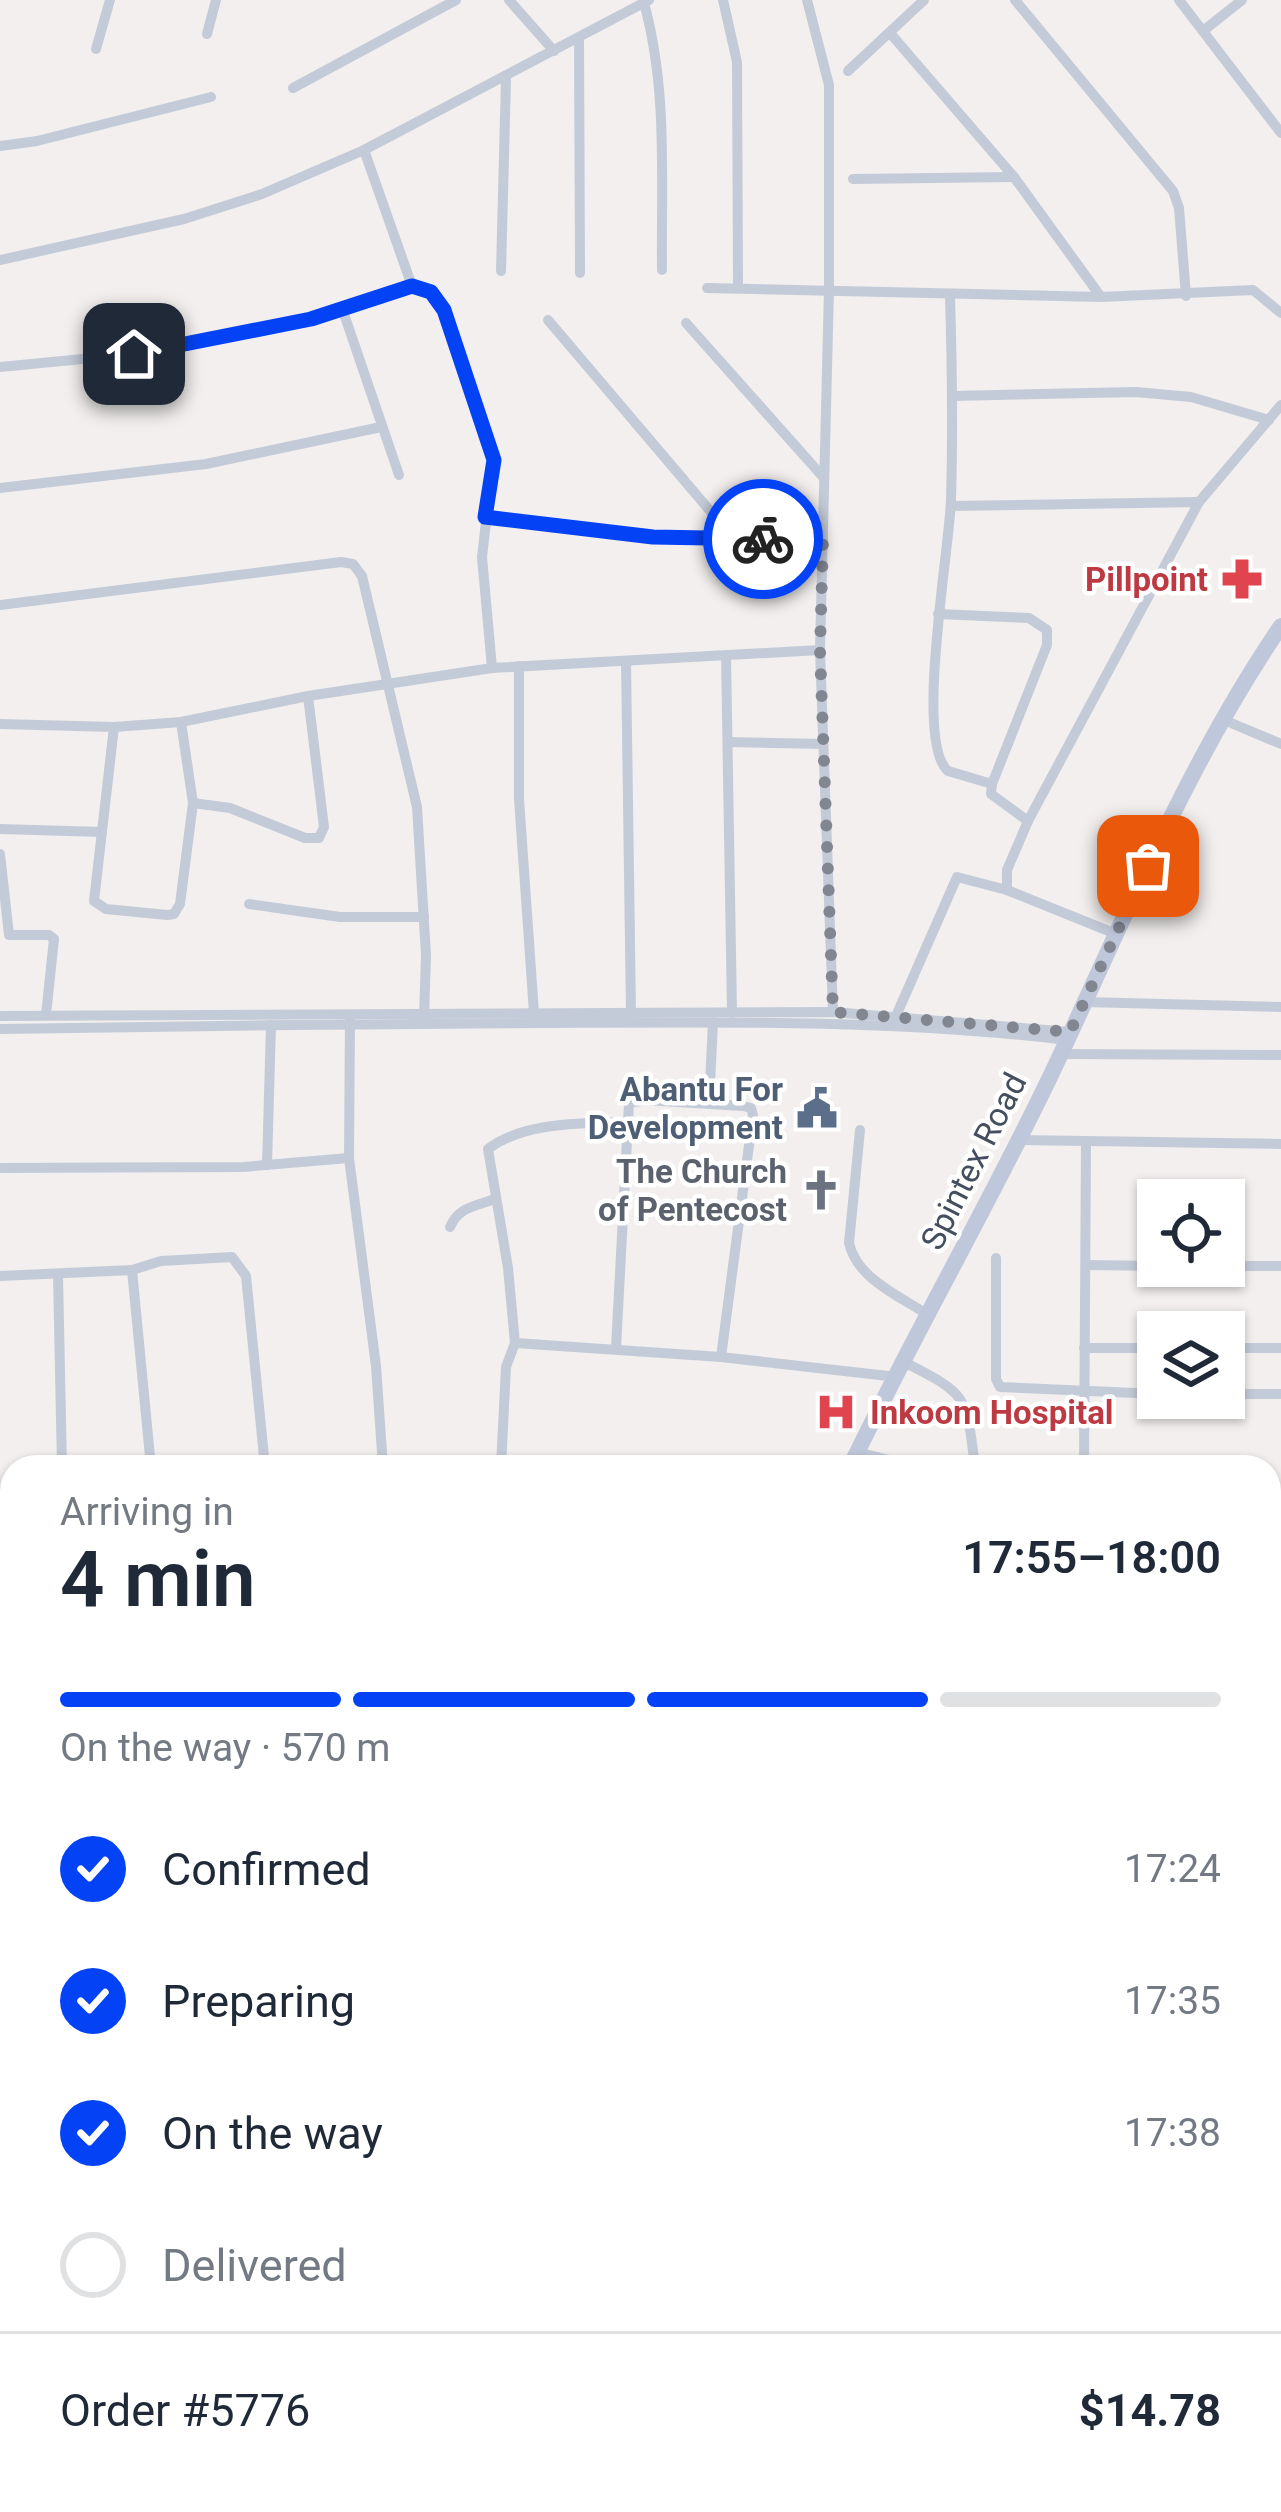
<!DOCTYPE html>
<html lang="en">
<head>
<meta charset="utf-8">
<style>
	:root { --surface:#fff; --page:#f6f6f7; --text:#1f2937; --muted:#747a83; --line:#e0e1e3; --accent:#0442f6 }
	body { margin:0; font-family:Roboto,sans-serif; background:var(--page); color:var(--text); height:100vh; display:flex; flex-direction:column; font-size:45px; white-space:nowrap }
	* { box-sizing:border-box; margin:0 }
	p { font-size:39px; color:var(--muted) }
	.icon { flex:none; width:66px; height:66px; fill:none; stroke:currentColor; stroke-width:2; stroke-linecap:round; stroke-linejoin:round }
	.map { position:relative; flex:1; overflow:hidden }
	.drawer { position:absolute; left:0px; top:1455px; width:1281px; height:1059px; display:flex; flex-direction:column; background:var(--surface); border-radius:36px 36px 0 0; box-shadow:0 3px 9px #0004 }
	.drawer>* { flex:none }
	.buttons { position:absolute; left:1137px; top:1179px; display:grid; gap:24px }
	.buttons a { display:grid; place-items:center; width:108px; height:108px; border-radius:0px; background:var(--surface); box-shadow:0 3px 9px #0004; font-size:60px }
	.pin { position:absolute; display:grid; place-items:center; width:102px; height:102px; color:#fff; margin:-51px; border-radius:24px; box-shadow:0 6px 18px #0006 }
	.courier { position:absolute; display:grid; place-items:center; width:120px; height:120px; margin:-60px; border:9px solid #0442f6; border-radius:50%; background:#fff; color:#222; box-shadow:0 3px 15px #0007 }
	.overview em { font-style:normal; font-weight:600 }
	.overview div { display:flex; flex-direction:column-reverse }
	.overview { display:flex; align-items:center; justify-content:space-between; height:204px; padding:0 60px }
	h1 { font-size:78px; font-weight:600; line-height:90px }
	.bar { display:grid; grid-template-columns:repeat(4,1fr); gap:18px 12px; align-content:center; height:144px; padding:0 60px }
	.bar i { height:15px; border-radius:9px; background:var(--line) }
	.bar .current { background:var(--accent) }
	.bar p { grid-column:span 4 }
	.line { display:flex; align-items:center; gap:30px; padding:0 60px; border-top:3px solid var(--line) }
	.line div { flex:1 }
	ol { padding:0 60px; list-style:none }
	li { display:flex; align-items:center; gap:36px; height:132px }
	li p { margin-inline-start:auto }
	li .icon { padding:12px; border-radius:50%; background:var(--accent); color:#fff; stroke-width:4 }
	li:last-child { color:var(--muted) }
	li i { width:66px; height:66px; border:6px solid var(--line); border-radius:50% }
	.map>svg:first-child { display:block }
</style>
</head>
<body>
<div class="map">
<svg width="1281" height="2512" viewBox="0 0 1281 2512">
	<rect width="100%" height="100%" fill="#f2efee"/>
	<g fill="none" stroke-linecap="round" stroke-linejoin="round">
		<g stroke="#c4cbd8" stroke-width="10">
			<polyline points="509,0 554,51"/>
			<polyline points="723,0 737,62 738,287"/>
			<polyline points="807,0 829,85 829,289 820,650 833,1012"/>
			<polyline points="1015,0 1173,191 1179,208 1186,296"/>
			<polyline points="1179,0 1281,133"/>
			<path d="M644,3C668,89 661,181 662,270"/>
			<polyline points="1203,31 1242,0"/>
			<polyline points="890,33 1014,177 1101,297"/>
			<polyline points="207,34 216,0"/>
			<polyline points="579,38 580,273"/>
			<polyline points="96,49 110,0"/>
			<polyline points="848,71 924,0"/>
			<polyline points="293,88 456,0"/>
			<polyline points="0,146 37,141 211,97"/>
			<polyline points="364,150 412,286"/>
			<polyline points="853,179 1014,177"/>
			<polyline points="0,260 184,219 262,194 364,150 649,0"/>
			<polyline points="501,271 506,79"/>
			<polyline points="707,288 1101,297 1253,290 1281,313"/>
			<path d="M950,296C952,363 953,431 951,499C950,548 914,742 948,771L992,784"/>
			<polyline points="343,311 399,475"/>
			<polyline points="548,320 734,539"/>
			<polyline points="686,323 824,478"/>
			<polyline points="0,367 134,354 279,326 343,311 412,286 431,293 444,310 493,460 482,557 492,668"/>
			<polyline points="952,396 1136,392 1191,397 1269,420"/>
			<polyline points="0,488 206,464 381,427"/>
			<polyline points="951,506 1199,502"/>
			<polyline points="485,517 653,537 823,540"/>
			<polyline points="0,605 341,562 353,564 362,576 417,807 426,955 424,1019"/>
			<polyline points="938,614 1029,618 1047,630 1047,645 992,784 991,794 1028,821"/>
			<polyline points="726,655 732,1013"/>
			<polyline points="626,661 631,1014"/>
			<polyline points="519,666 519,799 534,1013"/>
			<polyline points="1224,720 1281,744"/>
			<polyline points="0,724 114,727 181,722 308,696 492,668 820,650"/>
			<polyline points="114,727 94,901 106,909 167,915 174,914 180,904 193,803 181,722"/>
			<polyline points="729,742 823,744"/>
			<polyline points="193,803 230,808 305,838 319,838 324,827 308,696"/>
			<polyline points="0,829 102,832"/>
			<polyline points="0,854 9,935 49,935 54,939 46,1015"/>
			<polyline points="249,904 340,917 424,917"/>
			<polyline points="1116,934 1007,890 1007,870 1028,821 1199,502 1281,405"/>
			<polyline points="1084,1002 1281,1007"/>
			<polyline points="0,1016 833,1012 1070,1032"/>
			<polyline points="350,1016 349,1158 376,1366 383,1467"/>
			<polyline points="896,1016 957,877 1007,890"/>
			<path d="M0,1029C179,1026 359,1024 538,1023C715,1022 891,1019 1067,1040"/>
			<polyline points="1061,1054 1281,1055"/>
			<polyline points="709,1104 713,1022"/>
			<path d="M860,1130L849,1243C857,1279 900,1296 928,1315"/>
			<polyline points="1019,1140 1281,1144"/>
			<polyline points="267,1165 271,1025"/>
			<polyline points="0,1168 243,1167 349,1158"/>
			<path d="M450,1227C459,1207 475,1206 495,1199"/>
			<polyline points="996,1258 996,1379 1000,1387 1158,1394"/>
			<polyline points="1086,1265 1158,1266"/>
			<polyline points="1224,1266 1281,1266"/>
			<polyline points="132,1270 151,1467"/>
			<polyline points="58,1275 62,1467"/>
			<polyline points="0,1276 132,1270 161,1261 232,1257 246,1276 265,1467"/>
			<polyline points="515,1343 721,1357 897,1377"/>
			<polyline points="616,1348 629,1103 645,1100 743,1106 751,1108 753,1115 721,1357"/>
			<polyline points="1084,1348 1158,1348"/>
			<polyline points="1224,1348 1281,1348"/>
			<path d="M904,1362C969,1395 966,1395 975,1467"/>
			<polyline points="1224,1394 1281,1394"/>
			<polyline points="857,1452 918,1467"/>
			<path d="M501,1467L506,1367L515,1343L508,1268L488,1149C523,1122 583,1123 627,1122"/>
			<polyline points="1084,1467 1086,1143"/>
			<polyline points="1269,1554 1272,1480"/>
			<polyline points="1269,1650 1281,1650"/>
			<polyline points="0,1680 12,1681"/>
			<polyline points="1269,1762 1281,1763"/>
			<polyline points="0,1792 12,1793"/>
			<polyline points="1269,1823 1281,1816"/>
			<polyline points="1269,1859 1281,1877"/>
			<polyline points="0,1880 12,1932"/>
			<polyline points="1269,1997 1281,1998"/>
			<polyline points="0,2003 12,1997"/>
			<polyline points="0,2115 12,2109"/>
			<polyline points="1269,2120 1281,2120"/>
			<polyline points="0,2311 12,2311"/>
			<polyline points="1269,2377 1281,2373"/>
			<polyline points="1269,2488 1281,2482"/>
			<polyline points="780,2502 782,2512"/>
			<polyline points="896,2502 896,2508"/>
			<polyline points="1011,2502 1011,2512"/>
			<polyline points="21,2512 41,2502"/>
			<polyline points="300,2512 304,2502"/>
			<polyline points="393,2512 395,2502"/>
			<polyline points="545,2512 548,2502"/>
			<polyline points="660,2512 661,2502"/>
			<polyline points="1212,2512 1235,2502"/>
		</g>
		<g stroke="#bfc7da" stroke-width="16">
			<path d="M850,1467C913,1336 986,1210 1049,1079C1122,926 1185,766 1281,626"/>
			<polyline points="189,2512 195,2502"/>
		</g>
	</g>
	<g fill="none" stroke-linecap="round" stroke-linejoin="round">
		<polyline stroke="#828691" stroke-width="12" stroke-dasharray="0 21.6" points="763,539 823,540 820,650 833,1012 1070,1032 1148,866"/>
		<polyline stroke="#0442f6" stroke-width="15" points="134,354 311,319 412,286 431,292 444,310 494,460 485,517 653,537 763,539"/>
	</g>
	<defs>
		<g id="pharmacy-bare" transform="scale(3.24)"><path d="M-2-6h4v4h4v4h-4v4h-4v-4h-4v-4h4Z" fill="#e0444e" stroke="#fff" stroke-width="2.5" paint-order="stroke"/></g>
		<g id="civic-bare" transform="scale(3.24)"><path d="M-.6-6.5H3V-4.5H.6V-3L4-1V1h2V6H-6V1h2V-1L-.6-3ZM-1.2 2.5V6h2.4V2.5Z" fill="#5c6f8a" stroke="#fff" stroke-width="2.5" paint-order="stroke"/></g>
		<g id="church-bare" transform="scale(3.24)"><path d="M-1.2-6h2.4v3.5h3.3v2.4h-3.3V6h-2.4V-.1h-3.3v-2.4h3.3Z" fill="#6b7280" stroke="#fff" stroke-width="2.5" paint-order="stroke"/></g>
		<g id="hospital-bare" transform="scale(3.24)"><path d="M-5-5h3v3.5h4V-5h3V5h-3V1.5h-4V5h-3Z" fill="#e0444e" stroke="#fff" stroke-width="2.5" paint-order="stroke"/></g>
	</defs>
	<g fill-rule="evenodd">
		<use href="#pharmacy-bare" x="1242" y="579"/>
		<use href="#civic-bare" x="817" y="1108"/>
		<use href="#church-bare" x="821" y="1190"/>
		<use href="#hospital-bare" x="836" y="1412"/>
	</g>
	<g text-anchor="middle" stroke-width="9" stroke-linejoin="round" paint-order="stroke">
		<g font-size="33" font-weight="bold" fill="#be3a42" stroke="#fff" text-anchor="end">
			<text x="1208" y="591">Pillpoint</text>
			<text x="870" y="1424" text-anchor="start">Inkoom Hospital</text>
		</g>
		<g font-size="33" font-weight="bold" fill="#4e5e75" stroke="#fff" text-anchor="end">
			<text x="783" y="1101">Abantu For<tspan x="783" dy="38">Development</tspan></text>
		</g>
		<g font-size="33" fill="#454e5f" stroke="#fff">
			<text transform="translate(973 1161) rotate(-63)" y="12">Spintex Road</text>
		</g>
		<g font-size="33" font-weight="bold" fill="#5b616d" stroke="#fff" text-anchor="end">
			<text x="787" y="1183">The Church<tspan x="787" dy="38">of Pentecost</tspan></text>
		</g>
	</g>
</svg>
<div class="buttons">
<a><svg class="icon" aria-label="locate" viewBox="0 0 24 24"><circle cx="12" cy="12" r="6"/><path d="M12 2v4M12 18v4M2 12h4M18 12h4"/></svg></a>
<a><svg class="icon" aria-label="layers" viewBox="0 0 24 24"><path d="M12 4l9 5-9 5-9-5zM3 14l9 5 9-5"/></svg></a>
</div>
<div class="pin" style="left:1148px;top:866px;background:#ea580c"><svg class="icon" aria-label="bag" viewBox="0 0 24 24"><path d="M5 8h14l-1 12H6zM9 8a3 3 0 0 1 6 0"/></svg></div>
<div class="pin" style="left:134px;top:354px;background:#1f2937"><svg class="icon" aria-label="home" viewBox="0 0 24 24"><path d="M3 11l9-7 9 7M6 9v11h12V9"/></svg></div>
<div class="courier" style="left:763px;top:539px"><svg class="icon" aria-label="bike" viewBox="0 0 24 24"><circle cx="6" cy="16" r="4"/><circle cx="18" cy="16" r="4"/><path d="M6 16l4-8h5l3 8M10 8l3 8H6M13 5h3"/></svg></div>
<section class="drawer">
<div class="overview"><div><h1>4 min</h1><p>Arriving in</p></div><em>17:55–18:00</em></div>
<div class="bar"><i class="current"></i><i class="current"></i><i class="current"></i><i></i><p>On the way · 570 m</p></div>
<ol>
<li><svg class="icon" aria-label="check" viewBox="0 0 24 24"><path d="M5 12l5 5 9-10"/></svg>Confirmed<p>17:24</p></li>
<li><svg class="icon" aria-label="check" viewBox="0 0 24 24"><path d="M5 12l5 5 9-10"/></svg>Preparing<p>17:35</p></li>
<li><svg class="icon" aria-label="check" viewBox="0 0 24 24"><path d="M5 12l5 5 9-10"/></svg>On the way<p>17:38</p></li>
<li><i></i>Delivered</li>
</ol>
<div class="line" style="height:156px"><div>Order #5776</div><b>$14.78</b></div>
</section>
</div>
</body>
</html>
